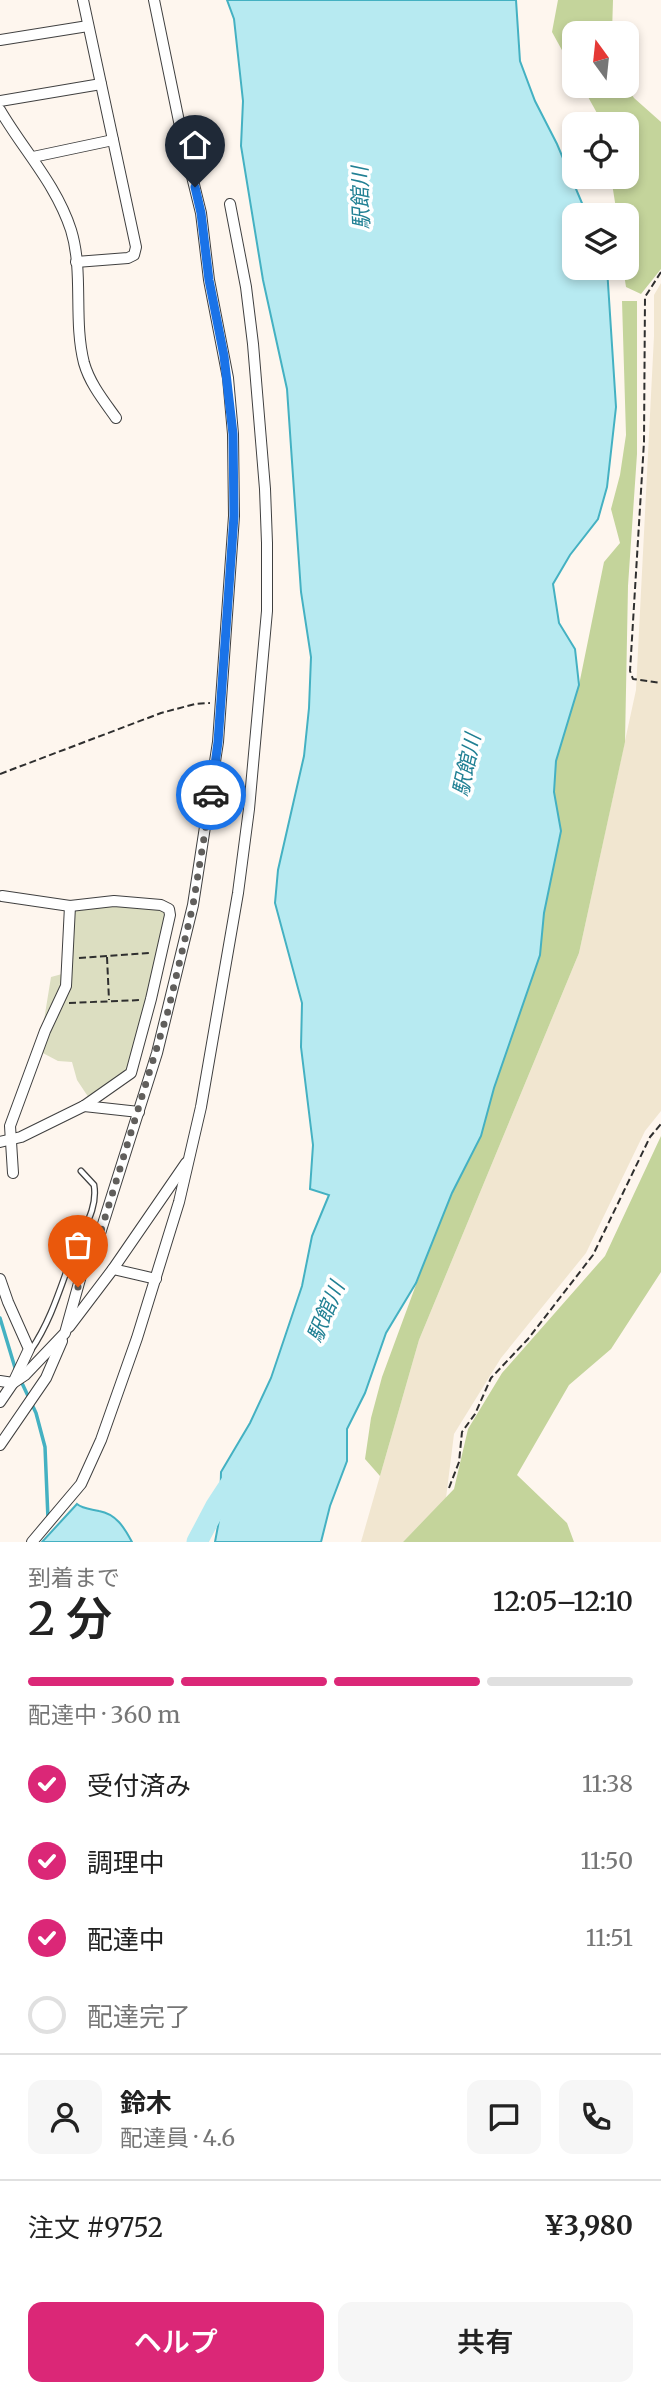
<!DOCTYPE html>
<html lang="ja">
<head>
<meta charset="utf-8">
<style>
	:root { --surface:#fff; --page:#f6f6f6; --text:#222; --muted:#767676; --line:#e0e0e0; --accent:#db2777 }
	body { margin:0; font-family:Merriweather,"Noto Sans JP",serif; background:var(--page); color:var(--text); height:100vh; display:flex; flex-direction:column; font-size:26px; white-space:nowrap }
	* { box-sizing:border-box; margin:0 }
	p { font-size:23px; color:var(--muted) }
	.icon { flex:none; width:38px; height:38px; fill:none; stroke:currentColor; stroke-width:2; stroke-linecap:round; stroke-linejoin:round }
	.map { position:relative; height:1542px; overflow:hidden }
	.side { display:flex; flex-direction:column; background:var(--surface); flex:1 }
	.side>* { flex:none }
	.needle { width:46px; rotate:345deg }
	.buttons { position:absolute; left:562px; top:21px; display:grid; gap:14px }
	.buttons a { display:grid; place-items:center; width:77px; height:77px; border-radius:14px; background:var(--surface); box-shadow:0 4px 10px #0003; font-size:35px }
	.pin { position:absolute; display:grid; place-items:center; width:60px; height:60px; color:#fff; margin:-72px -30px; border-radius:50% 50% 50% 0; rotate:-45deg; box-shadow:0 0 7px #0007 }
	.pin .icon { rotate:45deg }
	.courier { position:absolute; display:grid; place-items:center; width:70px; height:70px; margin:-35px; border:5px solid #1a73e8; border-radius:50%; background:#fff; color:#222; box-shadow:0 2px 9px #0007 }
	.summary em { font-style:normal; font-weight:600 }
	.summary div { display:flex; flex-direction:column-reverse }
	.summary { display:flex; align-items:center; justify-content:space-between; height:119px; padding:0 28px }
	h1 { font-size:46px; font-weight:600; line-height:52px }
	.bar { display:grid; grid-template-columns:repeat(4,1fr); gap:10px 7px; align-content:center; height:84px; padding:0 28px }
	.bar i { height:9px; border-radius:5px; background:var(--line) }
	.bar .active { background:var(--accent) }
	.bar p { grid-column:span 4 }
	.line { display:flex; align-items:center; gap:18px; padding:0 28px; border-top:2px solid var(--line) }
	.line div { flex:1 }
	.round { display:grid; place-items:center; flex:none; width:74px; height:74px; border-radius:14px; background:var(--page) }
	ol { padding:0 28px; list-style:none }
	li { display:flex; align-items:center; gap:21px; height:77px }
	li p { margin-inline-start:auto }
	li .icon { padding:7px; border-radius:50%; background:var(--accent); color:#fff; stroke-width:4 }
	li:last-child { color:var(--muted) }
	li i { width:38px; height:38px; border:4px solid var(--line); border-radius:50% }
	.cta { display:flex; gap:14px; margin-top:auto; padding:14px 28px }
	.cta a { flex:1; height:80px; border-radius:14px; background:var(--accent); color:#fff; font-size:28px; font-weight:600; line-height:80px; text-align:center }
	.cta a+a { background:var(--page); color:var(--text) }
	.map>svg:first-child { display:block }
</style>
</head>
<body>
<div class="map">
<svg width="661" height="1542" viewBox="0 0 661 1542">
	<rect width="100%" height="100%" fill="#fef6ee"/>
	<polygon fill="#f1e6d0" points="661,283 661,1111 645,1131 586,1253 501,1358 454,1434 446,1498 403,1542 361,1542 419,1340 579,953 636,690 654,336 654,295"/>
	<g fill="#c4d49b">
		<polygon points="558,0 613,0 612,33 574,33 574,72 552,32"/>
		<polygon points="582,86 626,86 634,98 661,122 661,269 641,294 626,287 623,268 626,268 626,215 617,215 611,177 626,177 626,124 603,124"/>
		<polygon points="622,301 637,301 637,454 628,586 625,742 579,953 419,1340 380,1476 365,1459 371,1418 382,1377 431,1244 452,1193 481,1136 494,1088 540,955 544,913 561,831 554,792 556,761 579,685 604,562 620,543 611,509 620,475 626,435"/>
		<polygon points="661,1136 661,1272 611,1349 569,1385 517,1475 567,1523 574,1542 403,1542 454,1489 468,1429 502,1373 605,1256"/>
	</g>
	<polygon fill="#dcdec1" points="114,905 159,908 166,913 167,916 129,1070 89,1098 77,1080 72,1062 58,1061 39,1051 51,977 62,974 73,912 75,909"/>
	<g fill="#b7eaf1" stroke="#44b1c2" stroke-width="2">
		<polygon points="227,0 516,0 520,61 535,101 557,144 587,215 574,215 574,268 607,268 616,407 607,487 598,519 570,555 553,584 559,623 575,649 579,685 556,761 554,792 561,831 544,913 540,955 494,1088 481,1136 452,1193 416,1283 386,1333 365,1393 347,1429 347,1461 330,1506 321,1542 215,1542 220,1515 221,1472 250,1423 271,1378 302,1286 312,1236 329,1195 310,1189 313,1145 301,1047 302,1003 275,903 278,870 304,756 309,708 311,657 301,592 287,389 263,280 241,146 243,101 234,19"/>
		<path d="M77,1504C83,1509 91,1509 99,1511C116,1514 124,1527 132,1542H42Z"/>
	</g>
	<g fill="none" stroke-linecap="round" stroke-linejoin="round">
		<g stroke="#44b1c2" stroke-width="3.5">
			<polyline points="0,1318 16,1371"/>
			<polyline points="21,1381 36,1413 45,1447 48,1519"/>
		</g>
		<polyline stroke="#b7eaf1" stroke-width="21" points="197,1542 216,1506 235,1477"/>
		<g stroke="#404040" stroke-width="7">
			<path id="lane" d="M31,1350C52,1319 61,1285 74,1251C83,1229 98,1209 94,1185L81,1171"/>
		</g>
		<g stroke="#404040" stroke-width="12">
			<g id="street">
				<polyline points="0,40 88,26"/>
				<polyline points="0,101 101,84"/>
				<path d="M0,110C24,151 56,184 71,230C84,272 73,320 84,363C90,384 104,401 116,418"/>
				<polyline points="33,157 113,140"/>
				<polyline points="76,262 128,258 134,255 136,247 83,0"/>
				<polyline points="84,1106 139,1112"/>
				<polyline points="0,1142 21,1137 84,1106 131,1073 151,999 170,915 169,909 161,905 114,901 70,906 2,896"/>
				<polyline points="13,1173 10,1126 45,1031 66,986 70,906"/>
				<polyline points="113,1269 156,1279"/>
				<polyline points="0,1279 8,1302 29,1349 13,1383 0,1402"/>
				<polyline points="69,1327 113,1269 186,1163"/>
				<polyline points="0,1381 13,1383 25,1375 65,1333 84,1265 97,1243 157,1053 193,905 218,742 234,516 233,434 228,378 209,280 201,213 182,136 154,0"/>
				<polyline points="0,1445 46,1378 62,1341"/>
				<polyline points="32,1542 81,1484 101,1440 137,1338 179,1202 201,1107 238,893 249,809 267,611 267,543 265,489 253,344 246,287 230,204"/>
			</g>
		</g>
		<g stroke="#2f2f2f" stroke-width="2" stroke-dasharray="7 3.5" stroke-linecap="butt">
			<polyline points="661,272 645,297 644,442 630,671 633,679 661,683"/>
			<polyline points="0,774 161,713 195,704 210,703"/>
			<polyline points="107,957 109,1000"/>
			<polyline points="79,958 150,953"/>
			<polyline points="69,1003 141,1000"/>
			<polyline points="449,1488 459,1462 462,1432 475,1414 491,1378 528,1339 593,1255 650,1137 661,1124"/>
		</g>
		<use href="#lane" stroke="#fff" stroke-width="4.5"/>
		<use href="#street" stroke="#fff" stroke-width="10"/>
	</g>
	<g fill="none" stroke-linecap="round" stroke-linejoin="round">
		<polyline stroke="#615f5c" stroke-width="7" stroke-dasharray="0 12.6" points="78,1287 84,1265 97,1244 168,1011 193,905 211,795"/>
		<polyline stroke="#1a73e8" stroke-width="9" points="195,187 201,213 209,280 224,356 233,434 234,516 218,742 211,795"/>
	</g>
	<g text-anchor="middle" stroke-width="7" stroke-linejoin="round" paint-order="stroke">
		<g font-size="21" font-style="italic" fill="#218094" stroke="#fff">
			<text transform="translate(361 198) rotate(-92)" y="7">駅館川</text>
			<text transform="translate(467 765) rotate(-78)" y="7">駅館川</text>
			<text transform="translate(326 1312) rotate(-67)" y="7">駅館川</text>
		</g>
	</g>
</svg>
<div class="buttons">
<a><svg class="needle" viewBox="-14 -14 28 28"><path d="M0-13l5 13h-10z" fill="#e53935"/><path d="M0 13l5-13h-10z" fill="#767676"/></svg></a>
<a><svg class="icon" aria-label="locate" viewBox="0 0 24 24"><circle cx="12" cy="12" r="6"/><path d="M12 2v4M12 18v4M2 12h4M18 12h4"/></svg></a>
<a><svg class="icon" aria-label="layers" viewBox="0 0 24 24"><path d="M12 4l9 5-9 5-9-5zM3 14l9 5 9-5"/></svg></a>
</div>
<div class="pin" style="left:78px;top:1287px;background:#ea580c"><svg class="icon" aria-label="bag" viewBox="0 0 24 24"><path d="M5 8h14l-1 12H6zM9 8a3 3 0 0 1 6 0"/></svg></div>
<div class="pin" style="left:195px;top:187px;background:#1f2937"><svg class="icon" aria-label="home" viewBox="0 0 24 24"><path d="M3 11l9-7 9 7M6 9v11h12V9"/></svg></div>
<div class="courier" style="left:211px;top:795px"><svg class="icon" aria-label="car" viewBox="0 0 24 24"><path d="M5 17H2v-5l4-1 3-4h7l3 4 3 1v5h-3M9 17h6M6 11h13"/><circle cx="7" cy="17" r="2"/><circle cx="17" cy="17" r="2"/></svg></div>
</div>
<section class="side">
<div class="summary"><div><h1>2 分</h1><p>到着まで</p></div><em>12:05–12:10</em></div>
<div class="bar"><i class="active"></i><i class="active"></i><i class="active"></i><i></i><p>配達中 · 360 m</p></div>
<ol>
<li><svg class="icon" aria-label="check" viewBox="0 0 24 24"><path d="M5 12l5 5 9-10"/></svg>受付済み<p>11:38</p></li>
<li><svg class="icon" aria-label="check" viewBox="0 0 24 24"><path d="M5 12l5 5 9-10"/></svg>調理中<p>11:50</p></li>
<li><svg class="icon" aria-label="check" viewBox="0 0 24 24"><path d="M5 12l5 5 9-10"/></svg>配達中<p>11:51</p></li>
<li><i></i>配達完了</li>
</ol>
<div class="line" style="height:126px"><a class="round"><svg class="icon" aria-label="person" viewBox="0 0 24 24"><circle cx="12" cy="8" r="4"/><path d="M4 21q1-7 8-7t8 7"/></svg></a><div><b>鈴木</b><p>配達員 · 4.6</p></div><a class="round"><svg class="icon" aria-label="chat" viewBox="0 0 24 24"><path d="M4 5h16v11H9l-5 4z"/></svg></a><a class="round"><svg class="icon" aria-label="phone" viewBox="0 0 24 24"><path d="M5 4h4l2 5-3 2q2 4 5 5l2-3 5 2v4C11 20 4 13 5 4z"/></svg></a></div>
<div class="line" style="height:91px"><div>注文 #9752</div><b>¥3,980</b></div>
<div class="cta"><a>ヘルプ</a><a>共有</a></div>
</section>
</body>
</html>
